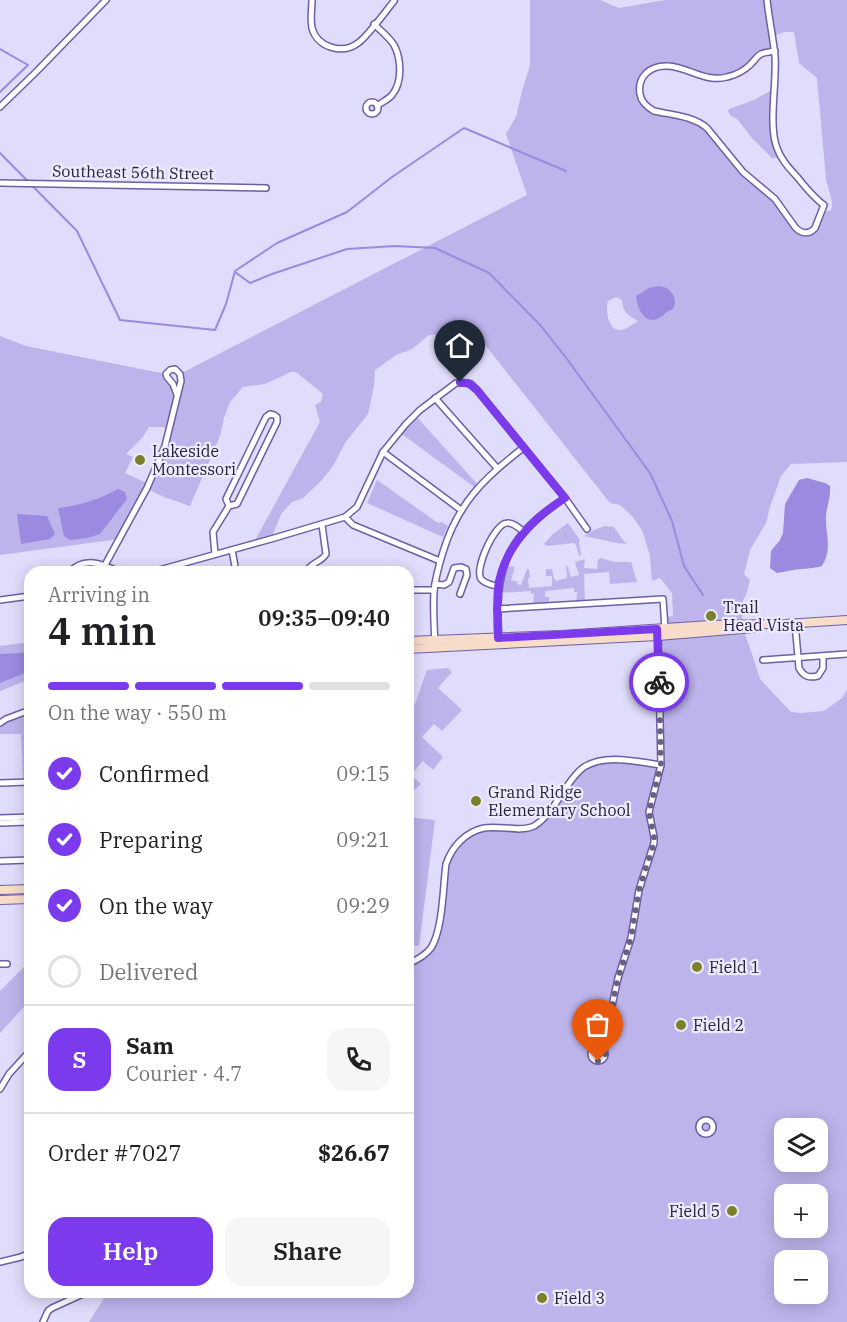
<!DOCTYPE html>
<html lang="en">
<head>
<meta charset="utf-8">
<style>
	:root { --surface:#fff; --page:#f6f6f6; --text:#202124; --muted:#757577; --line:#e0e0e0; --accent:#7c3aed }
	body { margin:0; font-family:"IBM Plex Serif",serif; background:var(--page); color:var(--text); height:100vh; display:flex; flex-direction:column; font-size:22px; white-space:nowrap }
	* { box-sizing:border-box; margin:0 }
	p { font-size:20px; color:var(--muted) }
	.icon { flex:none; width:33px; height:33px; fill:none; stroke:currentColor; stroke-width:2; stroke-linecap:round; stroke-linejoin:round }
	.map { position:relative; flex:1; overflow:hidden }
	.details { position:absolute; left:24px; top:566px; width:390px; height:732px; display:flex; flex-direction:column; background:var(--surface); border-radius:18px; box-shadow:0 3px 15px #0003 }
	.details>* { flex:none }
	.fabs { position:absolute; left:774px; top:1118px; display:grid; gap:12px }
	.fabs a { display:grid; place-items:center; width:54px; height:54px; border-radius:12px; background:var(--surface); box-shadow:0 3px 15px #0003; font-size:30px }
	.pin { position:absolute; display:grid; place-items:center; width:51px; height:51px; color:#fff; margin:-62px -26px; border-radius:50% 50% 50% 0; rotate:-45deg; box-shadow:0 0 6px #0007 }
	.pin .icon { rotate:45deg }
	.courier { position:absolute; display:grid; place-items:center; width:60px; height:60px; margin:-30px; border:4px solid #7c3aed; border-radius:50%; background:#fff; color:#222; box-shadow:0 2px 8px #0007 }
	.summary em { font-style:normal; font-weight:600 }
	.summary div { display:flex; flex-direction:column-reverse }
	.summary { display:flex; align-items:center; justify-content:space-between; height:102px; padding:0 24px }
	h1 { font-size:39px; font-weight:600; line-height:45px }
	.bar { display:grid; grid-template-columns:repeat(4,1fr); gap:9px 6px; align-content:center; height:72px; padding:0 24px }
	.bar i { height:8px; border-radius:4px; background:var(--line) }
	.bar .active { background:var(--accent) }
	.bar p { grid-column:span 4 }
	.line { display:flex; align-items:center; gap:15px; padding:0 24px; border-top:2px solid var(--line) }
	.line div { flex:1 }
	.round { display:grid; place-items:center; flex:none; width:63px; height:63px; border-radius:18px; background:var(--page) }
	ol { padding:0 24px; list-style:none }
	li { display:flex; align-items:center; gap:18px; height:66px }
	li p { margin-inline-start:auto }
	li .icon { padding:6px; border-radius:50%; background:var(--accent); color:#fff; stroke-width:4 }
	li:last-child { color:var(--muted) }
	li i { width:33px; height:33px; border:3px solid var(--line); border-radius:50% }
	.primary-button { display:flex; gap:12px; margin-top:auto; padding:12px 24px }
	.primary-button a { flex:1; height:69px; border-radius:18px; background:var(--accent); color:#fff; font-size:24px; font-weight:600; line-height:69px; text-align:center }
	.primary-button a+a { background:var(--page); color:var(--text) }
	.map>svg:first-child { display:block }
</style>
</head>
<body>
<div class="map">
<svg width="847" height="1322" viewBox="0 0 847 1322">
	<rect width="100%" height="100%" fill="#e0dcfb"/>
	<g fill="#bdb4eb" fill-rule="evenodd">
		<path d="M530,0H600L619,8L665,0H847V462L791,464L781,476L770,507L766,523L750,550L744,574L750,580L746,595L743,600L742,624L665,629L664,617L673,616L672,593L660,578L652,581L650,556L642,530L632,516L620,505L610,503L486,346L470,335L450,334L429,335L412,349L396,355L375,370L374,386L368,414L345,443L333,466L321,481L303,498L292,502L281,514L271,539L253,544L320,422L315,405L321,402L323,394L296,372H291L265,384L243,387L230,402L224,418L220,436L190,506L164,497L147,489L119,539L0,555V336L26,346L166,374L177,394L180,374L527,195L506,134L516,117L522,91L530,65ZM784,32H794L799,63L817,78L826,179L832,202V208L830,211L821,212L813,231H798L775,199L743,172L698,121L648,108L639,92L646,73L669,66L718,79L736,74L765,52L775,51L772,37ZM616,297L622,300C623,312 627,315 638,321C633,324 626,330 620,330C608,330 605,309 608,301ZM149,427H163L169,430L149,484L125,473L133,457L126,454L142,438Z"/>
		<polygon points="775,88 773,130 781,157 772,158 752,138 737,119 731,116 728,111 729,109 754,100"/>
		<polygon points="415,415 479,486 477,489 399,432"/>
		<polygon points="377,480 438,523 442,522 448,526 443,537 367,503"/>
		<polygon points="568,523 580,540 579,542 581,555 579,556 576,545 574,543 547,546 544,544 553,534"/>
		<polygon points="605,526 614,527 623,540 627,544 617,543 584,536 594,530"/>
		<polygon points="600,558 615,562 631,562 637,582 610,584 609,572 584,574 585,604 576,605 577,592 574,592 574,588 545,591 545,597 549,597 549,606 533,607 534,594 531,594 531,591 498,593 504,565 515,567 511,580 518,582 517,584 521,585 527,569 529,570 530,577 528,578 529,588 552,586 552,576 546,576 546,569 552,569 554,578 556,581 567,578 566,567 567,565 571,577 579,575 575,562 585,559 584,568 597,569 598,560"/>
		<path d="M743,629L752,654L760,679L791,712L801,713L824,711L842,698L847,690V1322H89L108,1292H408V964L419,959L435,940L446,864L461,840L484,828L527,829L539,823L572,778L585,766L607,760L661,765L658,636ZM784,1128H818V1161H784ZM784,1194H818V1227H784ZM784,1260H818V1293H784Z"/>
		<polygon points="30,642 30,679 0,691 0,646"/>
		<polygon points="448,668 452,672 438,688 462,710 442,731 434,724 422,737 443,757 433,770 423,761 411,775 421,784 413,791 413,797 408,796 408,724 427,670"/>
		<polygon points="30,710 30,782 23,783 21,734 0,734 0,722"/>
		<polygon points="408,817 435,820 419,946 408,945"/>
		<polygon points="30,960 30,1000 0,1033 0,991 28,963"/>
	</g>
	<g fill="#9b8ae0">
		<path d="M658,286C670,286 679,298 673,309C664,312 667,313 661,317C645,327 637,308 636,296L649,288Z"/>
		<path d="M807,478L825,483L830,486C831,497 827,505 826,515C825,534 833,548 822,566C815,568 810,568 802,569C794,569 785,572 777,573L770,568L771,551L780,540L783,533L785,504L799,480Z"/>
		<path d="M118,489L125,492L127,499L100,534L87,538L70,540L64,536L58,508C80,506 99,499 118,489Z"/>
		<polygon points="17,514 47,516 55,534 50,539 21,544"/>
		<polygon points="30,650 30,671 0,683 0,654 21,653"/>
	</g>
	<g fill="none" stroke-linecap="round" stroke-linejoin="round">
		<g stroke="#9b8ae0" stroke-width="2">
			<polyline points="0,49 28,65 0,92"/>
			<polyline points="0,153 77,231 120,320 215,330 226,304 235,271 277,243 347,212 392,177 464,128 566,171"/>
			<polyline points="235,272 250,283 272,274 347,249 395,246 435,248 489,273 541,326 567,359 650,473 672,521 684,566 703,595"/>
		</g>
		<g stroke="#6e5fa4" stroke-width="8">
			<g id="street">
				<path d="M312,0C312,9 310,19 312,28C317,47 342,55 358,43C368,36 385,12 394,1"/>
				<path d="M767,0C769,19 773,37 775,56C777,82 768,125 777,148C781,160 790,169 798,178C806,188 814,198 824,205L815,228C809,235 801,234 795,227L775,199L743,172L707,128C693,116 672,115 654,111C647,107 641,102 640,94C637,76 651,65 668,66C688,67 706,83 727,77C736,75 744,71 751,64C754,61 757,56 761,54C765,52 770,52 775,51"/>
				<path d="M374,24C381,31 389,37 394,45C401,58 403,82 392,95C389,99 382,102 377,106"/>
				<circle cx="372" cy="108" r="6"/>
				<polyline points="0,107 37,71 106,0"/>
				<polyline points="0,183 266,188"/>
				<polyline points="435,398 497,468"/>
				<polyline points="383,452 461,510"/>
				<polyline points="345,517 353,525 440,561"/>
				<polyline points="232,550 236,572"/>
				<polyline points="215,554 213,532 229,506 237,504 277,422 277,417 274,415 270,414 266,417 262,425 226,499 229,506"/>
				<polyline points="105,565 147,488 165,446 181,381 180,374 175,369 170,370 166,374 167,377 173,384 177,395"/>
				<path d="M70,572C84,556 103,564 119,572"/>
				<polyline points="152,572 271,539 345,517 357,507 383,452 406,424 420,410 456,383 468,383 477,390 565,498 587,529"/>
				<path d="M306,572C311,562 322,562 326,554L322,525"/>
				<polyline points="435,584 444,585 449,582 454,568 461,567 466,569 467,575 460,594"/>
				<path d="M499,587C493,585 485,584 481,579C474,569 495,523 507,523C513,522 519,528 524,532"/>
				<polyline points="408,590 434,590"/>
				<polyline points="0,600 30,596"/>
				<polyline points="497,609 663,599 665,629"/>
				<path d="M795,623L799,668C804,677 809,678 818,676L823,668V656"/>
				<path d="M499,640C494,571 504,537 565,498"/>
				<path d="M435,643C434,626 433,609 434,592C435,578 439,565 443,552C458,503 484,478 523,448"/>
				<polyline points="763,660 847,654"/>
				<polyline points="0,723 6,719 30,710"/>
				<polyline points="0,783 30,782"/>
				<polyline points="0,818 30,817"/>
				<polyline points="0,823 30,822"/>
				<polyline points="0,861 30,860"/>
				<polyline points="0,964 7,964"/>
				<path d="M408,964C417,960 425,956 431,948C443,929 443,887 446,864C452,847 465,832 484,828C491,827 500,828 507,828C516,829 526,830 534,826C546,819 554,806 561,795C568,785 574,774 584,767C606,753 638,762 661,765"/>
				<polyline points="600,1047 607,1029 618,978 631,938 639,890 654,843 654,837 649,812 661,765 658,633"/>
				<circle cx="598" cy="1054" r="7"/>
				<polyline points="0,1089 9,1074 30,1051"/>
				<circle cx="706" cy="1127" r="7"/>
				<polyline points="0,1262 21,1257 30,1253"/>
				<polyline points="43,1322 48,1311 52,1308 85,1293"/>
			</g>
		</g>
		<g stroke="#6e5fa4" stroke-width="10">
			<g id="secondary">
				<polyline points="408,641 562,635 710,625 785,624 847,620"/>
				<polyline points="408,649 658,636 754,628"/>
				<polyline points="0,890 30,889"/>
				<polyline points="0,900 30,899"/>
			</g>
		</g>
		<use href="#street" stroke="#fff" stroke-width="5"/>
		<use href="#secondary" stroke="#f8dcca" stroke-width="8"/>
	</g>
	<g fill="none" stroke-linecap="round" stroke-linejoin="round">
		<path stroke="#686280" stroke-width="6" stroke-dasharray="0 10.8" d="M598,1061C603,1060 606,1057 605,1051L600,1047L607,1029L618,978L631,938L639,890L654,843V837L649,812L661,765L659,682"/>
		<path stroke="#7c3aed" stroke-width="8" d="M460,382L471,384L477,390L565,498C534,518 507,544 499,581C496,600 497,619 498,638L657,629L659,682"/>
	</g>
	<g fill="#7c802a" stroke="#edebfb" stroke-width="2">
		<circle cx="140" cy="460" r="6"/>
		<circle cx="711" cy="616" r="6"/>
		<circle cx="476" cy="801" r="6"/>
		<circle cx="697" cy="967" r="6"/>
		<circle cx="681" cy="1025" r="6"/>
		<circle cx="732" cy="1211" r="6"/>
		<circle cx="542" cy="1298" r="6"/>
	</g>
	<g text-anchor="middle" stroke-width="4.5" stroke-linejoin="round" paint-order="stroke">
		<g font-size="16" fill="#27213e" stroke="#edebfb">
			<text transform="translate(133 172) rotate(1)" y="6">Southeast 56th Street</text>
		</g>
		<g font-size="16" fill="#27213e" stroke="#edebfb" text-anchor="start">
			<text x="152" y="457">Lakeside<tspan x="152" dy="18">Montessori</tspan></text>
			<text x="723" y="613">Trail<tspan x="723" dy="18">Head Vista</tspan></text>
			<text x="488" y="798">Grand Ridge<tspan x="488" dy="18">Elementary School</tspan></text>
			<text x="709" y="973">Field 1</text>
			<text x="693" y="1031">Field 2</text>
			<text x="720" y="1217" text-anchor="end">Field 5</text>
			<text x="554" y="1304">Field 3</text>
		</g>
	</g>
</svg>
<div class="fabs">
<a><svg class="icon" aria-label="layers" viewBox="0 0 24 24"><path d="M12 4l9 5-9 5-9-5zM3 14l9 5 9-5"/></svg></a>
<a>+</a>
<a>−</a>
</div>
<div class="pin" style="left:598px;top:1061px;background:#ea580c"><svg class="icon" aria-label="bag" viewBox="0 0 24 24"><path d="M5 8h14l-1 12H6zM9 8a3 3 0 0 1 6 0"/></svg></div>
<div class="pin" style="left:460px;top:382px;background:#1f2937"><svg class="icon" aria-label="home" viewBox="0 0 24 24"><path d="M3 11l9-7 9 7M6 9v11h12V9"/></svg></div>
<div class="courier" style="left:659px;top:682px"><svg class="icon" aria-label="bike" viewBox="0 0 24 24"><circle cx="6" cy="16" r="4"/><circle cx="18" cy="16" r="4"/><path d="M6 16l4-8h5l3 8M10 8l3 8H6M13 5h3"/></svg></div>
<section class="details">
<div class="summary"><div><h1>4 min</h1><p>Arriving in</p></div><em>09:35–09:40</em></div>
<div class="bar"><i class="active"></i><i class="active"></i><i class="active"></i><i></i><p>On the way · 550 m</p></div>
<ol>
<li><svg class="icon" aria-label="check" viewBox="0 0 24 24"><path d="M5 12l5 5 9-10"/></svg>Confirmed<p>09:15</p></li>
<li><svg class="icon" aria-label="check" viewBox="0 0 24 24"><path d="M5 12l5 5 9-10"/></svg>Preparing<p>09:21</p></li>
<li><svg class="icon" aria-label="check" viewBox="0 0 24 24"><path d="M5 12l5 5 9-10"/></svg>On the way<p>09:29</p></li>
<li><i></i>Delivered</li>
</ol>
<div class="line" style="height:108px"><b class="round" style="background:var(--accent);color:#fff">S</b><div><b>Sam</b><p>Courier · 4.7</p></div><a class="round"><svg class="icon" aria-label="phone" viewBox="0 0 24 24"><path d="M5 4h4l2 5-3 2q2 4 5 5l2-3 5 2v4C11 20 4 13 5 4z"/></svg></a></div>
<div class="line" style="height:78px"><div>Order #7027</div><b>$26.67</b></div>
<div class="primary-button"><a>Help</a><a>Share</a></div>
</section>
</div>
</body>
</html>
